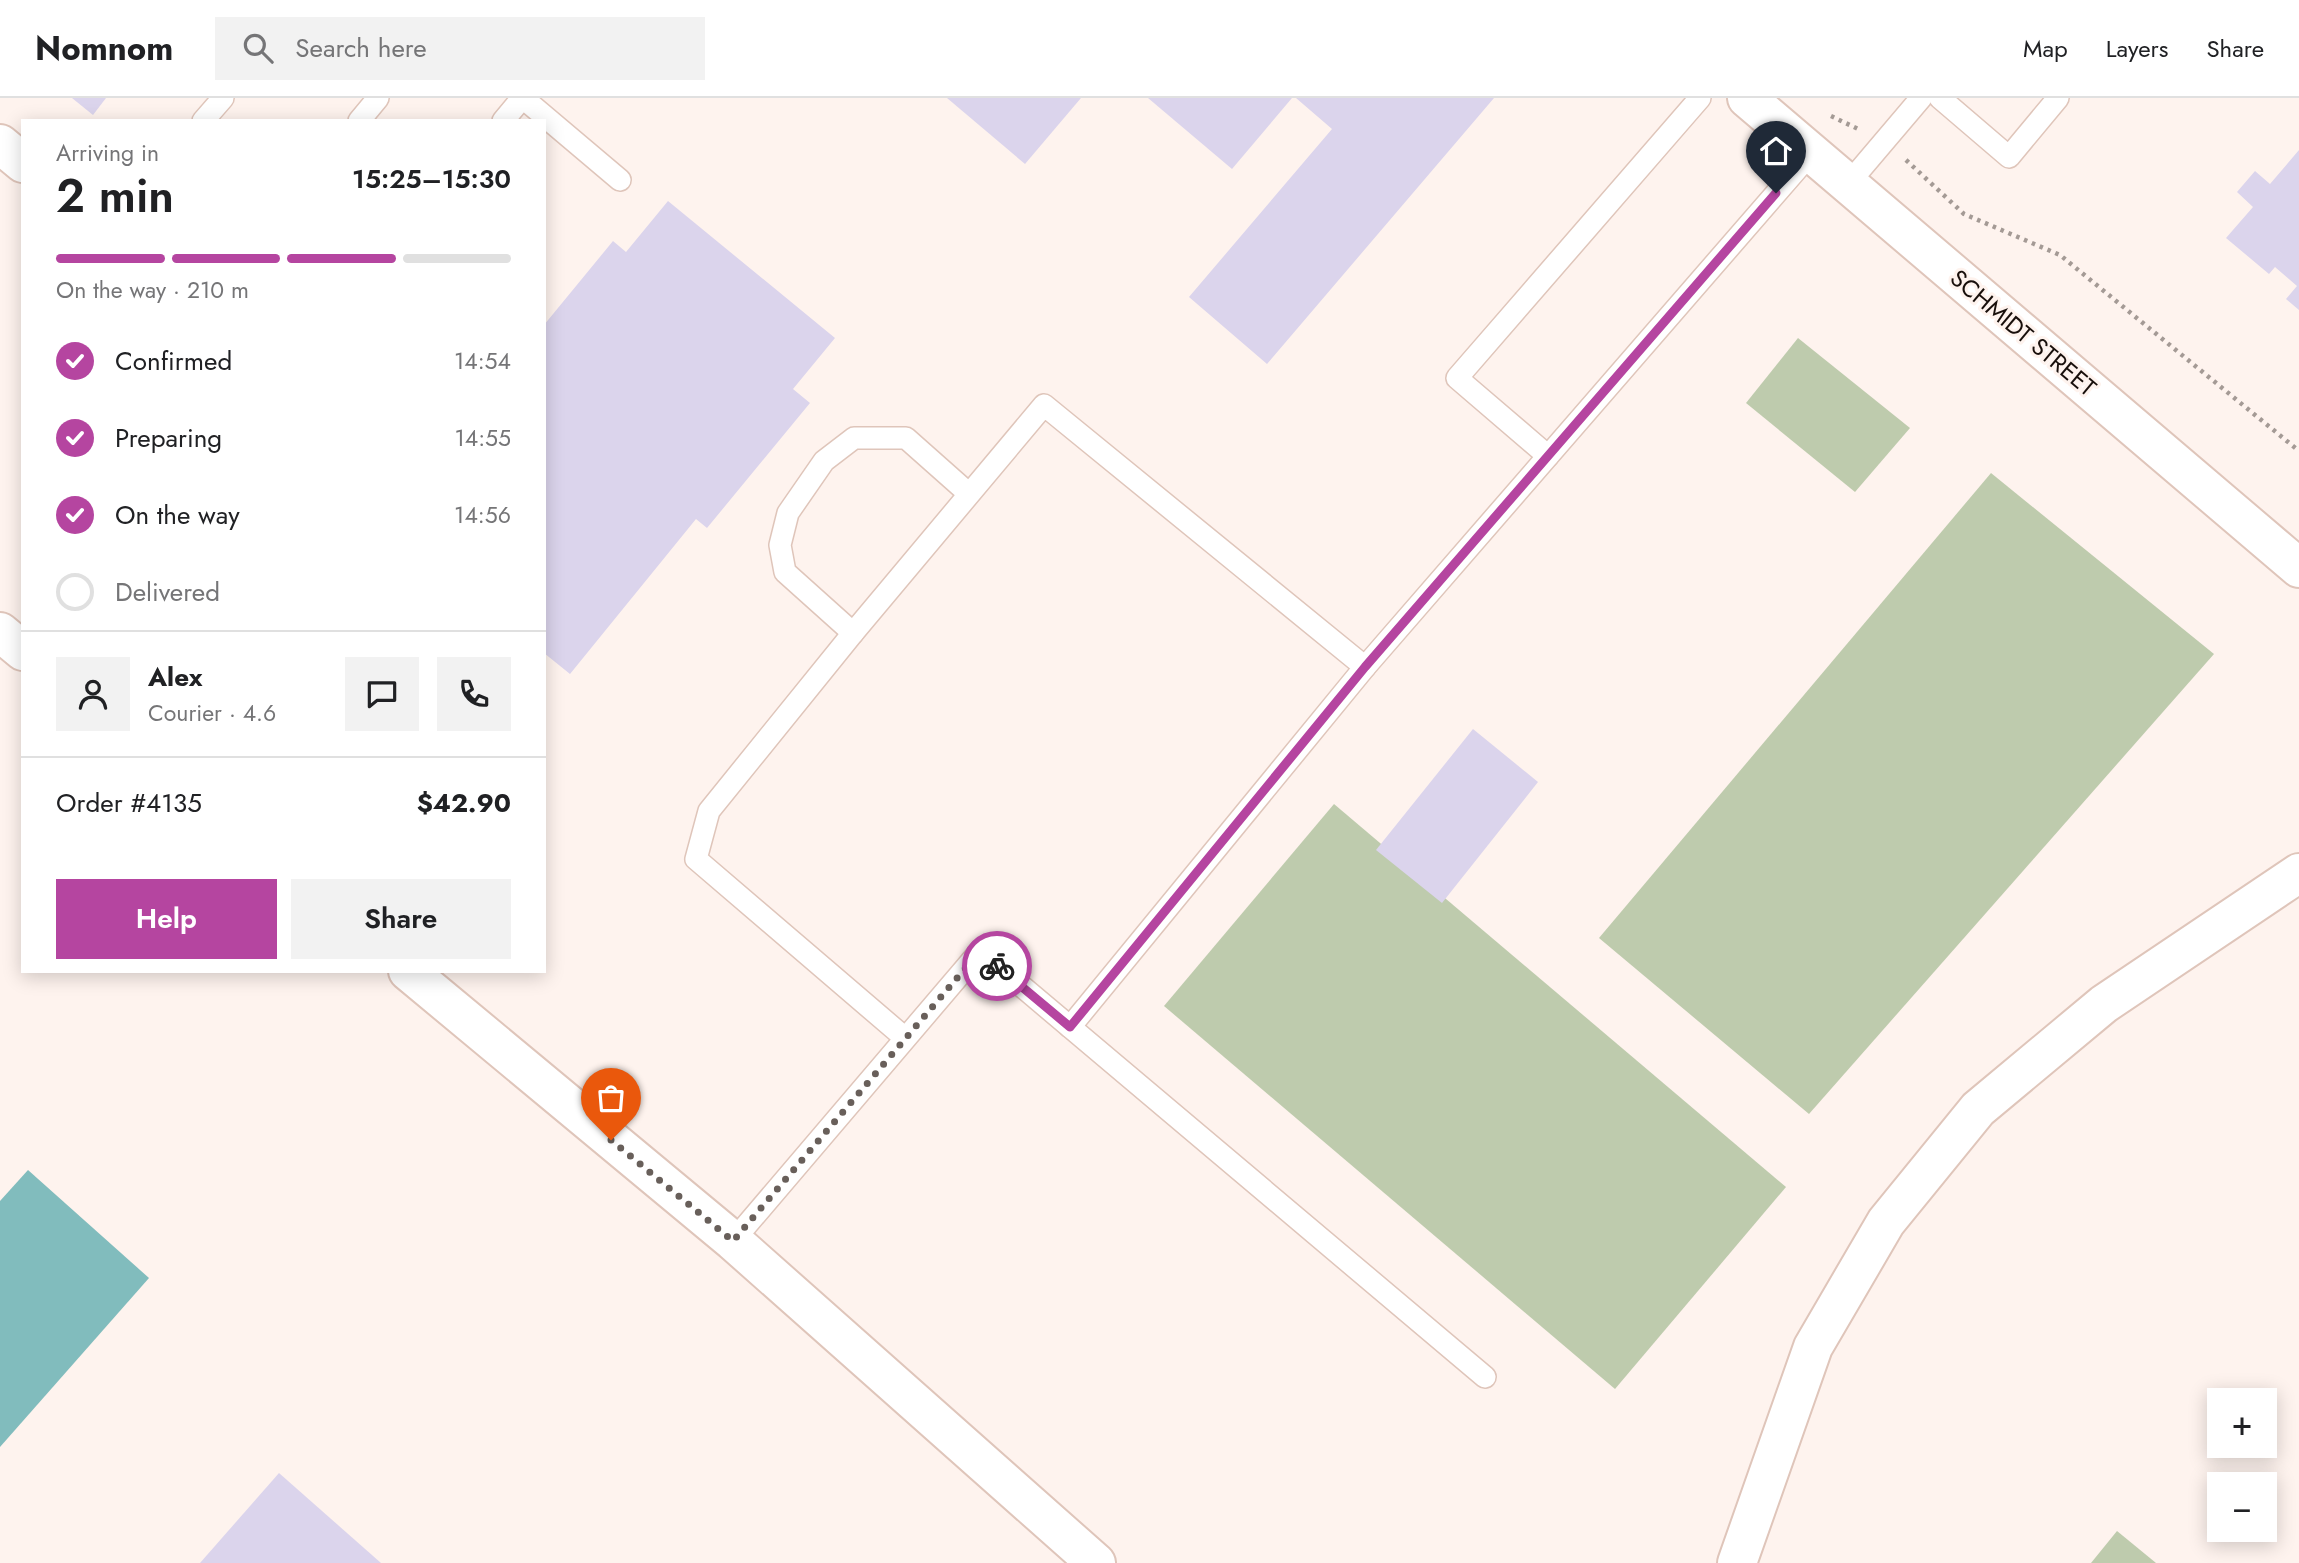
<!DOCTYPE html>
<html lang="en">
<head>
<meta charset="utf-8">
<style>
	:root { --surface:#fff; --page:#f2f2f2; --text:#202124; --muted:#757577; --line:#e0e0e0; --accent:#b545a0 }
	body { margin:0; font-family:Jost,sans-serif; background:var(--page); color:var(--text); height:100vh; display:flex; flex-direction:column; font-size:26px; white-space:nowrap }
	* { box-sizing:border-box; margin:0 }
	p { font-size:23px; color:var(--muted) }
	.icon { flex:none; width:38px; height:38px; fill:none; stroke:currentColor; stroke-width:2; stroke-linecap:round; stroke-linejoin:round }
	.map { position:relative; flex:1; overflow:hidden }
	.details { position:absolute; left:21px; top:21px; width:525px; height:854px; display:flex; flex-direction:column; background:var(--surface); border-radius:0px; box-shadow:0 4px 18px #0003 }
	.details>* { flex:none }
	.tools { position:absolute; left:2207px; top:1290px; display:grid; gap:14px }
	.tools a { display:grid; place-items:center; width:70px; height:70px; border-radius:0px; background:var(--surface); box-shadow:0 4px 18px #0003; font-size:35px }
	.pin { position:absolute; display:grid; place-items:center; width:60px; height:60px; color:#fff; margin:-72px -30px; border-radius:50% 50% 50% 0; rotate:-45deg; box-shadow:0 0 7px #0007 }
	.pin .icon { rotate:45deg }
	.courier { position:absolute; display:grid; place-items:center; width:70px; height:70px; margin:-35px; border:5px solid #b545a0; border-radius:50%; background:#fff; color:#222; box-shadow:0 2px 9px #0007 }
	.head em { font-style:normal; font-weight:600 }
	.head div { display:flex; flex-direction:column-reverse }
	.head { display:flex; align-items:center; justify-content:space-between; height:119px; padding:0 35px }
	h1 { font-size:46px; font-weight:600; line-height:52px }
	.bar { display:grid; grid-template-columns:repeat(4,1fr); gap:10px 7px; align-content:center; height:84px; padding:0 35px }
	.bar i { height:9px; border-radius:5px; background:var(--line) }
	.bar .selected { background:var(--accent) }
	.bar p { grid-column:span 4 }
	.line { display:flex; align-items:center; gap:18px; padding:0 35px; border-top:2px solid var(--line) }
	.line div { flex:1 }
	.round { display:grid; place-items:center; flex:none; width:74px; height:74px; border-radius:0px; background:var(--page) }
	ol { padding:0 35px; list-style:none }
	li { display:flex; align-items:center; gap:21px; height:77px }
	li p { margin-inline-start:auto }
	li .icon { padding:7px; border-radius:50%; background:var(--accent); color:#fff; stroke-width:4 }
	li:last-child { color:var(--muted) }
	li i { width:38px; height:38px; border:4px solid var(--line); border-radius:50% }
	.action { display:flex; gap:14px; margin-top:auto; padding:14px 35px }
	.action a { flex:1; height:80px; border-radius:0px; background:var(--accent); color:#fff; font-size:28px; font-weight:600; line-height:80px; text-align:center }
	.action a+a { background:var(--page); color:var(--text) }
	header { display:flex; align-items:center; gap:42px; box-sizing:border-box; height:98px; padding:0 35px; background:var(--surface); border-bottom:2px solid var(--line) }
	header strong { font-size:33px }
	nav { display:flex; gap:38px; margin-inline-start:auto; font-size:24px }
	.search { width:490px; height:63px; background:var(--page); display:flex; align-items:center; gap:18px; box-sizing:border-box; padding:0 24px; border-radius:0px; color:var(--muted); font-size:26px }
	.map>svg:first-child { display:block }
</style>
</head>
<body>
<header>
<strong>Nomnom</strong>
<div class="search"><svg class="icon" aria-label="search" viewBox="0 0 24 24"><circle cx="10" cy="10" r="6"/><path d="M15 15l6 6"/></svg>Search here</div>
<nav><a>Map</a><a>Layers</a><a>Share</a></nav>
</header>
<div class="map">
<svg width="2299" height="1465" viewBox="0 0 2299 1465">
	<rect width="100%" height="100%" fill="#fef3ee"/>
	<g fill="#becbad">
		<polygon points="1798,240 1910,330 1855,394 1746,305"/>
		<polygon points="1991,375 2214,556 1809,1016 1599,840"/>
		<polygon points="1334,706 1786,1089 1615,1291 1164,908"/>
		<polygon points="2117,1433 2156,1465 2091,1465"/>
	</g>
	<polygon fill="#81bcbd" points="28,1072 149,1180 0,1349 0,1103"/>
	<g fill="#dbd4ec">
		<polygon points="72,0 106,0 93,17"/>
		<polygon points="947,0 1081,0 1025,66"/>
		<polygon points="1148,0 1292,0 1232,71"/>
		<polygon points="1296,0 1494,0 1267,266 1189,199 1332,31"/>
		<polygon points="2299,52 2299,212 2286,201 2297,188 2275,169 2269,176 2226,140 2253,109 2237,94 2255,73 2270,86"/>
		<polygon points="668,103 835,240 793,291 810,305 707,430 696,421 570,576 544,555 544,227 613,143 626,154"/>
		<polygon points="1473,631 1538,684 1442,805 1376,752"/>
		<polygon points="279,1375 381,1465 200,1465"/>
	</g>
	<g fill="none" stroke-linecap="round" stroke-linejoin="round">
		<g stroke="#dfc5ba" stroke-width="24">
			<g id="service">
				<polyline points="523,0 620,82"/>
				<polyline points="1940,0 2009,59 2058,0"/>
				<polyline points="203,23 223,0"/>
				<polyline points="359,23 378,0"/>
				<polyline points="503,23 522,0"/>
				<polyline points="1848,86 1921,0"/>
				<polyline points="1548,358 1457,280 1700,0"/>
				<polyline points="853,535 785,474 780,447 788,415 824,363 854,340 906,340 968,395"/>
				<polyline points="1365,569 1811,55"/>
				<polyline points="905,940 696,761 709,713 853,535 1044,307 1365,569 1070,929"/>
				<polyline points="733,1143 980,853 1485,1279"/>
			</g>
		</g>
		<g stroke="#dfc5ba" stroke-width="42">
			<g id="minor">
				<polyline points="1747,0 2299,470"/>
				<polyline points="0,46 23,65"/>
				<polyline points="0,534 23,553"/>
				<polyline points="408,873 733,1143 1096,1465"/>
				<polyline points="1737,1465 1813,1249 1886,1124 1978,1011 2104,906 2299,775"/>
			</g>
		</g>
		<g stroke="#a49a95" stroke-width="4.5" stroke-dasharray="3.5 5" stroke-linecap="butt">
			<polyline points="1831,18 1858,31"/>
			<polyline points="1906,62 1964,116 2060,157 2299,353"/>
		</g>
		<use href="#service" stroke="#fff" stroke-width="21"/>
		<use href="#minor" stroke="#fff" stroke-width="38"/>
	</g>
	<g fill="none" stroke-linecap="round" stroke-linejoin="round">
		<polyline stroke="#685f5a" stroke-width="7" stroke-dasharray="0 12.6" points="611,1042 733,1143 980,853 997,868"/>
		<polyline stroke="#b545a0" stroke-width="9" points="997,868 1070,929 1365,569 1776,95"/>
	</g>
	<g text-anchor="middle" stroke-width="6" stroke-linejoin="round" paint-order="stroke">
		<g font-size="24" fill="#180f0b" stroke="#fef3ee">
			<text transform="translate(2023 235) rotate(40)" y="8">SCHMIDT STREET</text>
		</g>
	</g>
</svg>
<div class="tools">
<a>+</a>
<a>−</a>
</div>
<div class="pin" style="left:611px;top:1042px;background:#ea580c"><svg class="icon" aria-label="bag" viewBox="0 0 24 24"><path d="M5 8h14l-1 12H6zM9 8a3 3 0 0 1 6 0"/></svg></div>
<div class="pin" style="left:1776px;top:95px;background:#1f2937"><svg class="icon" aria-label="home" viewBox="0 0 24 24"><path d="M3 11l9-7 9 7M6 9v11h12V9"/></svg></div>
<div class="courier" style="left:997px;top:868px"><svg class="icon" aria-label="bike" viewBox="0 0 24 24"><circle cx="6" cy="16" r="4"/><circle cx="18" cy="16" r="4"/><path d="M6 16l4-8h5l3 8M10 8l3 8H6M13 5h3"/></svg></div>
<section class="details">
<div class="head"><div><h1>2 min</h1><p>Arriving in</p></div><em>15:25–15:30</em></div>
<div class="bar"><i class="selected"></i><i class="selected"></i><i class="selected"></i><i></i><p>On the way · 210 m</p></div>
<ol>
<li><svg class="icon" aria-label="check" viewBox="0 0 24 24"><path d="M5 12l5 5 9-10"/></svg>Confirmed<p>14:54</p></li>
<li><svg class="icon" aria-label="check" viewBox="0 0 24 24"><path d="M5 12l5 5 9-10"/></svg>Preparing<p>14:55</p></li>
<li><svg class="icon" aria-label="check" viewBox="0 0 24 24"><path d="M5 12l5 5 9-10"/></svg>On the way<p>14:56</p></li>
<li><i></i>Delivered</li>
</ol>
<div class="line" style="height:126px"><a class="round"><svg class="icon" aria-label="person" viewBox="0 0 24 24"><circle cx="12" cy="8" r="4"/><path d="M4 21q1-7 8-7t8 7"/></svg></a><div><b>Alex</b><p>Courier · 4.6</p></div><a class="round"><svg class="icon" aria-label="chat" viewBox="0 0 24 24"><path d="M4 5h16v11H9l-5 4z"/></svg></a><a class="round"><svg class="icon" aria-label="phone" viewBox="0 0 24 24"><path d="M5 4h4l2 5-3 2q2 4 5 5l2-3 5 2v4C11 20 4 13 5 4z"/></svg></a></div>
<div class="line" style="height:91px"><div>Order #4135</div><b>$42.90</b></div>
<div class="action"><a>Help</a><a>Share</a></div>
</section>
</div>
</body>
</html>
